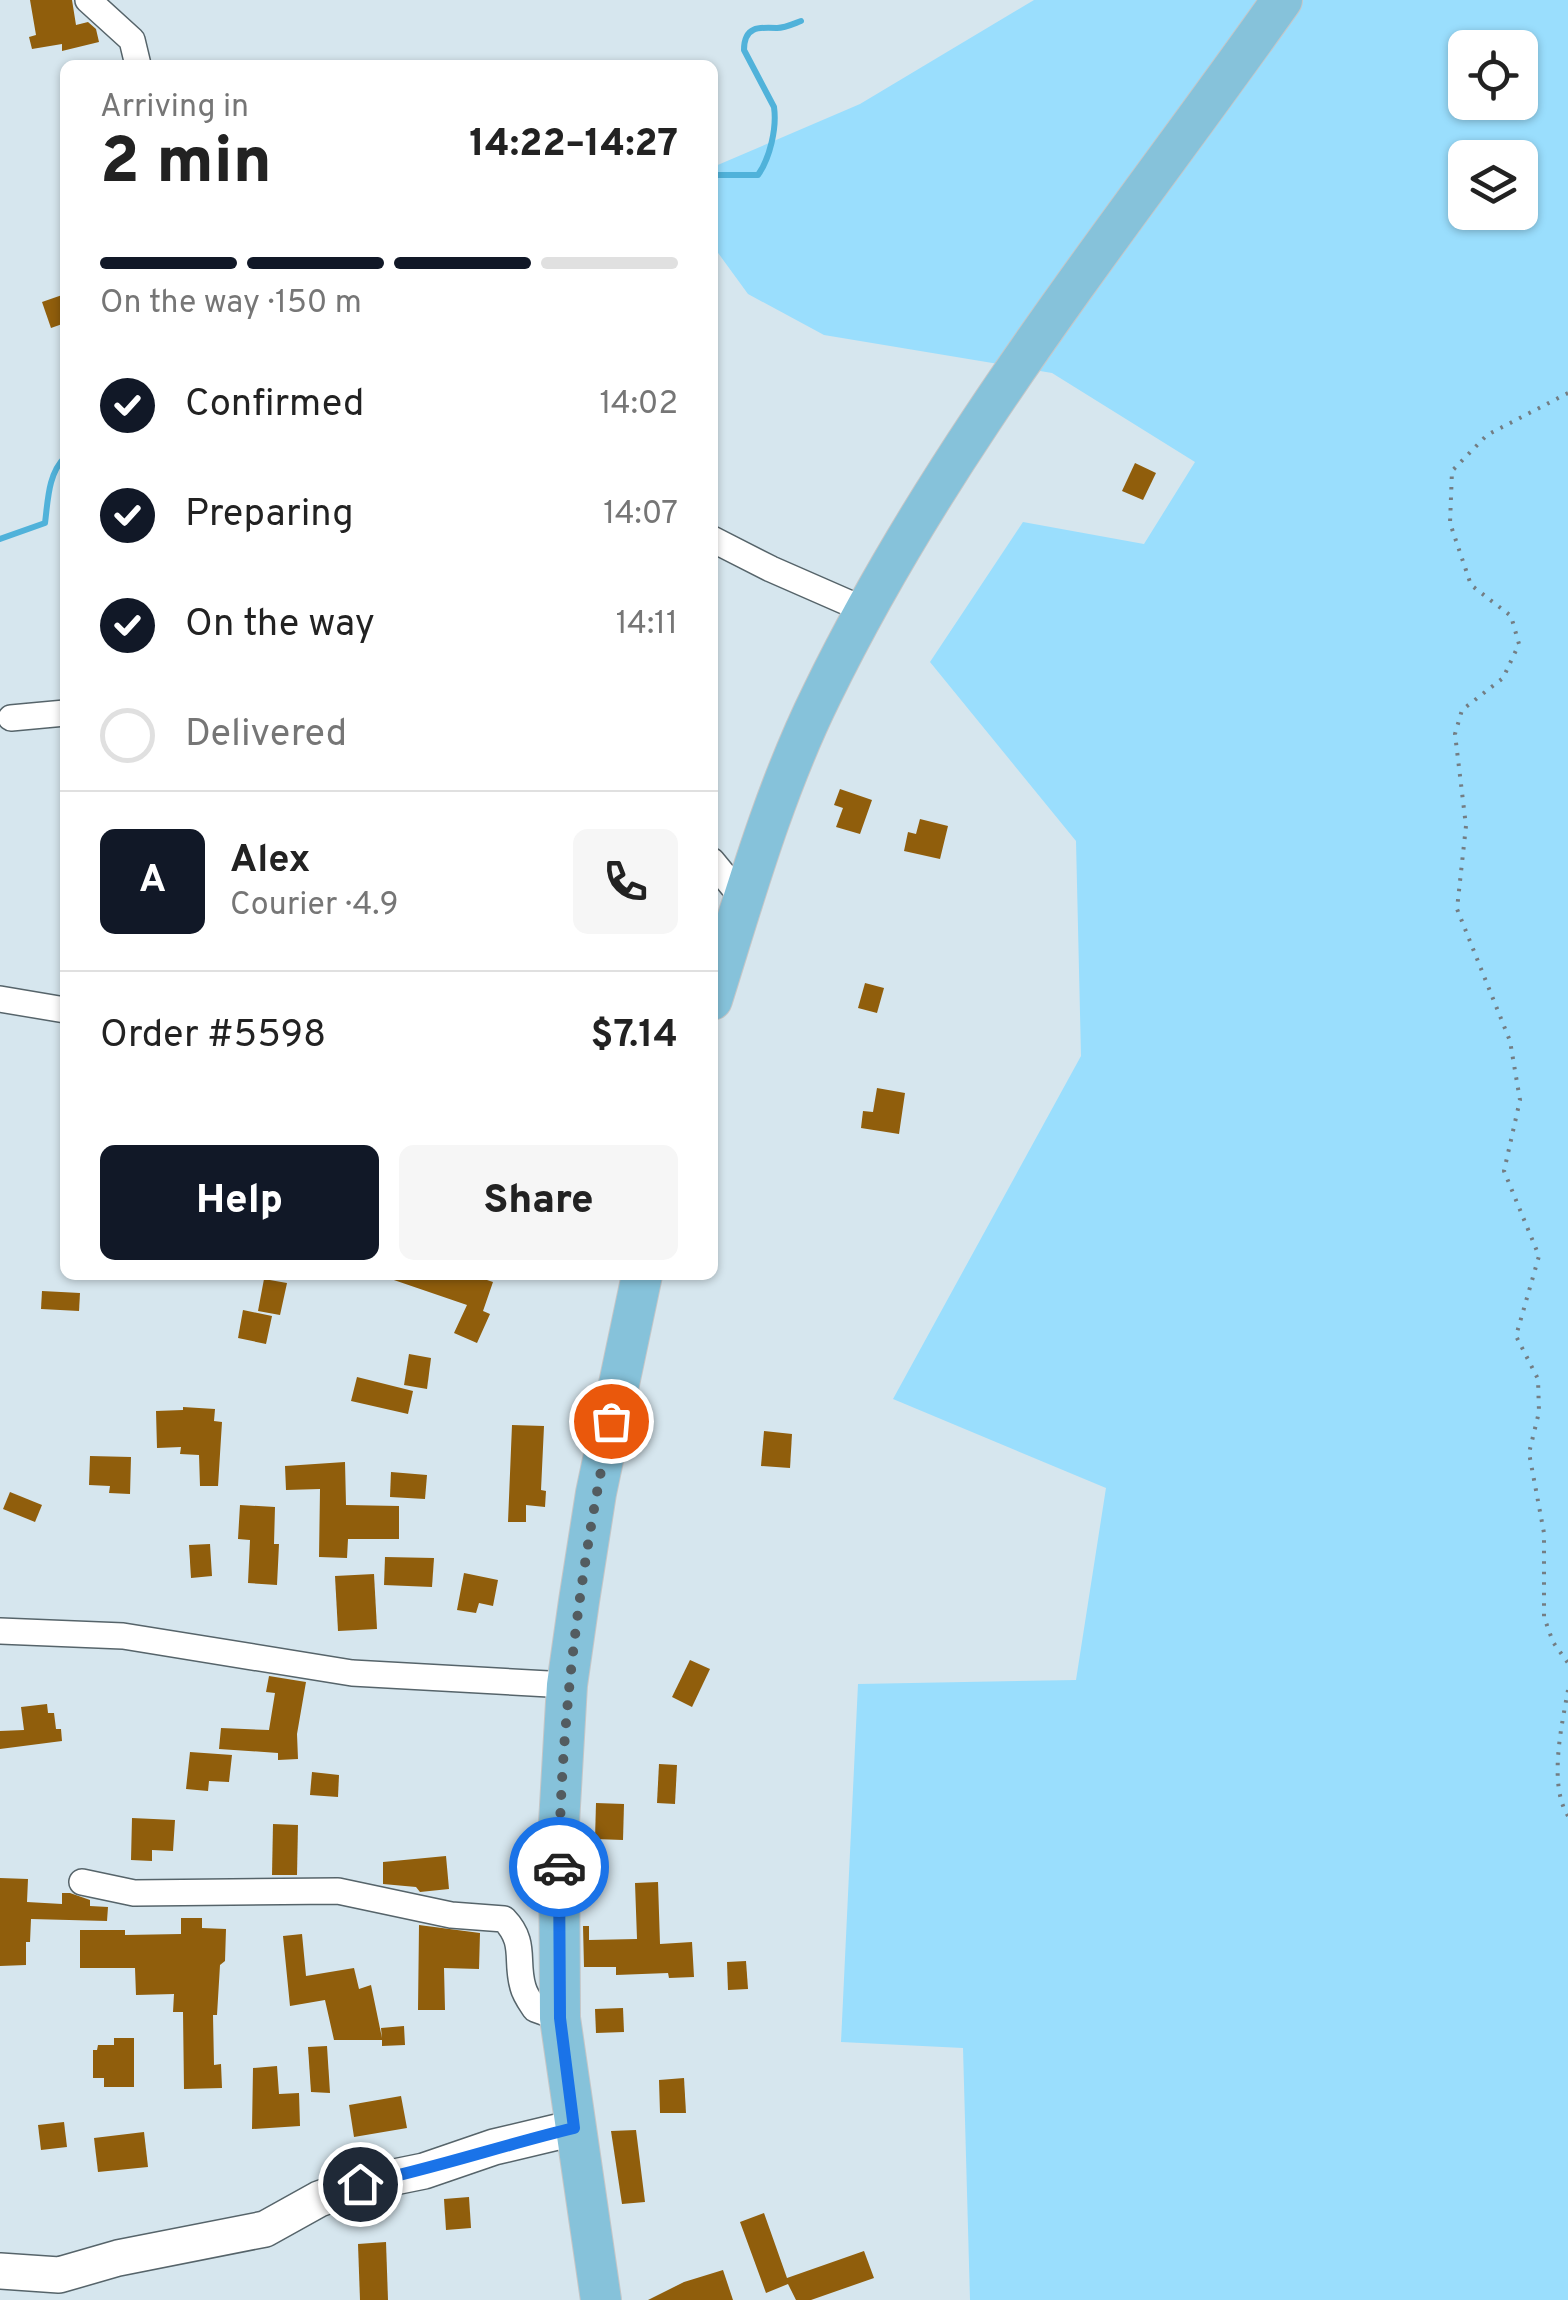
<!DOCTYPE html>
<html lang="en">
<head>
<meta charset="utf-8">
<style>
	:root { --surface:#fff; --page:#f6f6f6; --text:#222; --muted:#767676; --line:#e0e0e0; --accent:#111827 }
	body { margin:0; font-family:Overpass,sans-serif; background:var(--page); color:var(--text); height:100vh; display:flex; flex-direction:column; font-size:38px; white-space:nowrap }
	* { box-sizing:border-box; margin:0 }
	p { font-size:32px; color:var(--muted) }
	.icon { flex:none; width:55px; height:55px; fill:none; stroke:currentColor; stroke-width:2; stroke-linecap:round; stroke-linejoin:round }
	.map { position:relative; flex:1; overflow:hidden }
	.panel { position:absolute; left:60px; top:60px; width:658px; height:1220px; display:flex; flex-direction:column; background:var(--surface); border-radius:15px; box-shadow:0 2px 8px #0004 }
	.panel>* { flex:none }
	.controls { position:absolute; left:1448px; top:30px; display:grid; gap:20px }
	.controls a { display:grid; place-items:center; width:90px; height:90px; border-radius:15px; background:var(--surface); box-shadow:0 2px 8px #0004; font-size:50px }
	.pin { position:absolute; display:grid; place-items:center; width:85px; height:85px; color:#fff; margin:-42px; border:5px solid #fff; border-radius:50%; box-shadow:0 2px 10px #0007 }
	.courier { position:absolute; display:grid; place-items:center; width:100px; height:100px; margin:-50px; border:8px solid #1a73e8; border-radius:50%; background:#fff; color:#222; box-shadow:0 2px 12px #0007 }
	.summary em { font-style:normal; font-weight:800 }
	.summary div { display:flex; flex-direction:column-reverse }
	.summary { display:flex; align-items:center; justify-content:space-between; height:170px; padding:0 40px }
	h1 { font-size:65px; font-weight:800; line-height:75px }
	.bar { display:grid; grid-template-columns:repeat(4,1fr); gap:15px 10px; align-content:center; height:120px; padding:0 40px }
	.bar i { height:12px; border-radius:8px; background:var(--line) }
	.bar .current { background:var(--accent) }
	.bar p { grid-column:span 4 }
	.line { display:flex; align-items:center; gap:25px; padding:0 40px; border-top:2px solid var(--line) }
	.line div { flex:1 }
	.round { display:grid; place-items:center; flex:none; width:105px; height:105px; border-radius:15px; background:var(--page) }
	ol { padding:0 40px; list-style:none }
	li { display:flex; align-items:center; gap:30px; height:110px }
	li p { margin-inline-start:auto }
	li .icon { padding:10px; border-radius:50%; background:var(--accent); color:#fff; stroke-width:4 }
	li:last-child { color:var(--muted) }
	li i { width:55px; height:55px; border:5px solid var(--line); border-radius:50% }
	.cta { display:flex; gap:20px; margin-top:auto; padding:20px 40px }
	.cta a { flex:1; height:115px; border-radius:15px; background:var(--accent); color:#fff; font-size:40px; font-weight:800; line-height:115px; text-align:center }
	.cta a+a { background:var(--page); color:var(--text) }
	.map>svg:first-child { display:block }
</style>
</head>
<body>
<div class="map">
<svg width="1568" height="2300" viewBox="0 0 1568 2300">
	<rect width="100%" height="100%" fill="#d6e6ee"/>
	<path fill="#9adefd" fill-rule="evenodd" d="M1034,0H1568V2300H970L963,2048L841,2042L858,1684L1076,1680L1106,1488L893,1399L1081,1056L1076,841L930,662L1023,522L1144,544L1195,462L1052,373L824,335L748,294L713,246V167L860,104ZM1465,48H1520V102H1465ZM1465,158H1520V212H1465Z"/>
	<g fill="none" stroke-linecap="round" stroke-linejoin="round">
		<g stroke="#50b2da" stroke-width="6">
			<path d="M712,175H758C770,158 777,128 774,107L744,50C744,26 759,27 777,28C785,28 793,24 801,21"/>
			<path d="M0,539L45,523C48,500 48,474 65,457"/>
		</g>
	</g>
	<g fill="#905e0c">
		<polygon points="30,0 72,0 76,25 88,22 96,29 99,42 62,51 62,44 32,49 29,37 36,35"/>
		<polygon points="65,294 65,323 51,328 42,302"/>
		<polygon points="1135,463 1156,473 1143,500 1122,491"/>
		<polygon points="840,789 872,800 860,834 836,827 843,808 834,805"/>
		<polygon points="920,819 948,826 940,859 904,851 908,832 916,834"/>
		<polygon points="865,983 884,988 877,1013 858,1008"/>
		<polygon points="877,1088 905,1093 899,1134 861,1128 863,1111 873,1112"/>
		<polygon points="388,1275 472,1275 493,1282 483,1311 490,1314 477,1343 454,1333 467,1305 388,1278"/>
		<polygon points="264,1279 287,1283 280,1315 258,1311"/>
		<polygon points="42,1291 80,1293 79,1311 41,1309"/>
		<polygon points="243,1310 272,1316 266,1344 238,1338"/>
		<polygon points="409,1354 431,1358 427,1389 404,1385"/>
		<polygon points="357,1377 413,1391 408,1414 351,1401"/>
		<polygon points="183,1407 215,1409 214,1421 222,1422 218,1486 200,1486 199,1455 180,1454 181,1447 157,1448 156,1411 183,1410"/>
		<polygon points="512,1425 544,1426 541,1490 546,1491 545,1507 526,1505 526,1522 508,1522"/>
		<polygon points="764,1431 792,1434 790,1468 761,1466"/>
		<polygon points="90,1456 131,1457 130,1494 109,1493 110,1486 89,1485"/>
		<polygon points="345,1462 346,1505 399,1506 399,1539 348,1539 347,1558 319,1557 320,1489 286,1490 285,1466"/>
		<polygon points="391,1472 427,1475 425,1499 390,1497"/>
		<polygon points="10,1492 42,1505 35,1522 3,1509"/>
		<polygon points="240,1505 275,1507 274,1544 279,1544 277,1585 248,1583 250,1540 238,1539"/>
		<polygon points="210,1544 212,1576 191,1578 189,1545"/>
		<polygon points="385,1557 434,1558 432,1587 384,1585"/>
		<polygon points="464,1573 498,1580 493,1606 479,1603 476,1613 457,1610"/>
		<polygon points="374,1574 377,1629 338,1631 335,1576"/>
		<polygon points="690,1660 710,1669 692,1707 672,1697"/>
		<polygon points="269,1676 306,1682 297,1734 298,1759 278,1760 278,1753 219,1749 221,1728 269,1730 275,1693 266,1692"/>
		<polygon points="47,1704 48,1713 54,1713 56,1729 61,1729 62,1741 0,1749 0,1731 24,1730 21,1707"/>
		<polygon points="190,1752 232,1755 229,1782 209,1781 208,1791 186,1789"/>
		<polygon points="659,1764 677,1765 675,1804 657,1803"/>
		<polygon points="312,1772 339,1775 338,1797 310,1795"/>
		<polygon points="596,1803 624,1804 623,1840 595,1839"/>
		<polygon points="132,1818 175,1820 173,1851 152,1850 152,1861 131,1860"/>
		<polygon points="273,1824 298,1825 297,1875 272,1875"/>
		<polygon points="446,1856 449,1889 420,1892 416,1887 383,1884 383,1862"/>
		<polygon points="0,1878 28,1879 27,1902 62,1904 62,1893 70,1893 90,1900 90,1906 108,1907 107,1921 31,1919 30,1942 26,1942 26,1965 0,1966"/>
		<polygon points="658,1882 660,1944 692,1942 694,1977 669,1978 668,1973 616,1975 616,1967 584,1967 583,1926 589,1926 589,1940 637,1939 635,1883"/>
		<polygon points="181,1918 202,1918 202,1928 226,1929 225,1961 220,1965 217,2015 213,2015 214,2065 221,2064 222,2088 184,2089 183,2012 173,2012 174,1994 136,1995 135,1968 80,1968 80,1930 125,1930 125,1935 181,1934"/>
		<polygon points="419,1925 480,1933 479,1969 444,1968 445,2010 418,2010"/>
		<polygon points="302,1934 306,1976 354,1968 359,1989 371,1985 382,2038 381,2028 404,2026 405,2045 382,2046 382,2040 334,2040 325,2000 290,2006 283,1936"/>
		<polygon points="746,1961 748,1989 728,1990 727,1962"/>
		<polygon points="623,2008 624,2032 596,2033 595,2009"/>
		<polygon points="114,2038 134,2038 134,2087 104,2087 104,2078 93,2078 93,2050 97,2050 98,2045 114,2045"/>
		<polygon points="327,2046 330,2093 311,2092 308,2047"/>
		<polygon points="277,2066 279,2094 299,2093 300,2126 252,2129 253,2068"/>
		<polygon points="684,2078 686,2113 660,2113 659,2080"/>
		<polygon points="401,2096 407,2128 354,2137 349,2105"/>
		<polygon points="64,2122 67,2147 41,2150 38,2125"/>
		<polygon points="636,2130 645,2202 622,2204 611,2131"/>
		<polygon points="144,2132 148,2167 98,2172 94,2138"/>
		<polygon points="469,2197 471,2228 446,2230 444,2199"/>
		<polygon points="764,2213 787,2278 864,2251 874,2278 811,2300 796,2300 788,2284 766,2293 740,2222"/>
		<polygon points="386,2242 388,2300 360,2300 358,2244"/>
		<polygon points="723,2270 733,2300 648,2300 684,2282"/>
	</g>
	<g fill="none" stroke-linecap="round" stroke-linejoin="round">
		<g stroke="#56646a" stroke-width="28">
			<g id="street">
				<polyline points="88,0 132,40 138,65"/>
				<polyline points="712,539 771,569 867,611"/>
				<polyline points="11,718 65,713"/>
				<polyline points="712,861 744,900"/>
				<polyline points="0,999 65,1010"/>
				<polyline points="0,1631 123,1636 352,1673 567,1685"/>
				<path d="M82,1882L134,1893L338,1891L451,1915L504,1919C527,1943 515,1960 523,1987C525,1995 531,2003 535,2009L560,2018"/>
			</g>
		</g>
		<g stroke="#56646a" stroke-width="38">
			<polyline id="secondary" points="0,2271 59,2275 118,2258 265,2229 319,2199 360,2184 424,2171 494,2147 574,2128"/>
		</g>
		<g stroke="#c5c6c7" stroke-width="42">
			<g id="primary">
				<path d="M712,1000C744,898 774,791 822,694C944,443 1122,226 1282,0"/>
				<polyline points="601,2300 560,2018 559,1823 567,1685 579,1601 596,1493 642,1275"/>
			</g>
		</g>
		<g stroke="#737d83" stroke-width="4" stroke-dasharray="2.5 8" stroke-linecap="butt">
			<polyline points="1568,393 1487,435 1452,471 1450,523 1471,585 1511,616 1519,644 1503,678 1462,710 1455,734 1466,826 1457,909 1510,1041 1520,1100 1504,1171 1539,1256 1516,1336 1538,1379 1539,1412 1529,1453 1544,1533 1544,1617 1553,1642 1568,1663"/>
			<path d="M1568,1690C1562,1725 1548,1784 1568,1816"/>
		</g>
		<use href="#street" stroke="#fff" stroke-width="25"/>
		<use href="#secondary" stroke="#fff" stroke-width="35"/>
		<use href="#primary" stroke="#86c2da" stroke-width="40"/>
	</g>
	<g fill="none" stroke-linecap="round" stroke-linejoin="round">
		<path stroke="#535c60" stroke-width="10" stroke-dasharray="0 18" d="M559,1867C561,1716 580,1569 611,1421"/>
		<path stroke="#1a73e8" stroke-width="12" d="M360,2184C433,2169 503,2145 574,2128L560,2018L559,1867"/>
	</g>
</svg>
<div class="controls">
<a><svg class="icon" aria-label="locate" viewBox="0 0 24 24"><circle cx="12" cy="12" r="6"/><path d="M12 2v4M12 18v4M2 12h4M18 12h4"/></svg></a>
<a><svg class="icon" aria-label="layers" viewBox="0 0 24 24"><path d="M12 4l9 5-9 5-9-5zM3 14l9 5 9-5"/></svg></a>
</div>
<div class="pin" style="left:611px;top:1421px;background:#ea580c"><svg class="icon" aria-label="bag" viewBox="0 0 24 24"><path d="M5 8h14l-1 12H6zM9 8a3 3 0 0 1 6 0"/></svg></div>
<div class="pin" style="left:360px;top:2184px;background:#1f2937"><svg class="icon" aria-label="home" viewBox="0 0 24 24"><path d="M3 11l9-7 9 7M6 9v11h12V9"/></svg></div>
<div class="courier" style="left:559px;top:1867px"><svg class="icon" aria-label="car" viewBox="0 0 24 24"><path d="M5 17H2v-5l4-1 3-4h7l3 4 3 1v5h-3M9 17h6M6 11h13"/><circle cx="7" cy="17" r="2"/><circle cx="17" cy="17" r="2"/></svg></div>
<section class="panel">
<div class="summary"><div><h1>2 min</h1><p>Arriving in</p></div><em>14:22–14:27</em></div>
<div class="bar"><i class="current"></i><i class="current"></i><i class="current"></i><i></i><p>On the way · 150 m</p></div>
<ol>
<li><svg class="icon" aria-label="check" viewBox="0 0 24 24"><path d="M5 12l5 5 9-10"/></svg>Confirmed<p>14:02</p></li>
<li><svg class="icon" aria-label="check" viewBox="0 0 24 24"><path d="M5 12l5 5 9-10"/></svg>Preparing<p>14:07</p></li>
<li><svg class="icon" aria-label="check" viewBox="0 0 24 24"><path d="M5 12l5 5 9-10"/></svg>On the way<p>14:11</p></li>
<li><i></i>Delivered</li>
</ol>
<div class="line" style="height:180px"><b class="round" style="background:var(--accent);color:#fff">A</b><div><b>Alex</b><p>Courier · 4.9</p></div><a class="round"><svg class="icon" aria-label="phone" viewBox="0 0 24 24"><path d="M5 4h4l2 5-3 2q2 4 5 5l2-3 5 2v4C11 20 4 13 5 4z"/></svg></a></div>
<div class="line" style="height:130px"><div>Order #5598</div><b>$7.14</b></div>
<div class="cta"><a>Help</a><a>Share</a></div>
</section>
</div>
</body>
</html>
